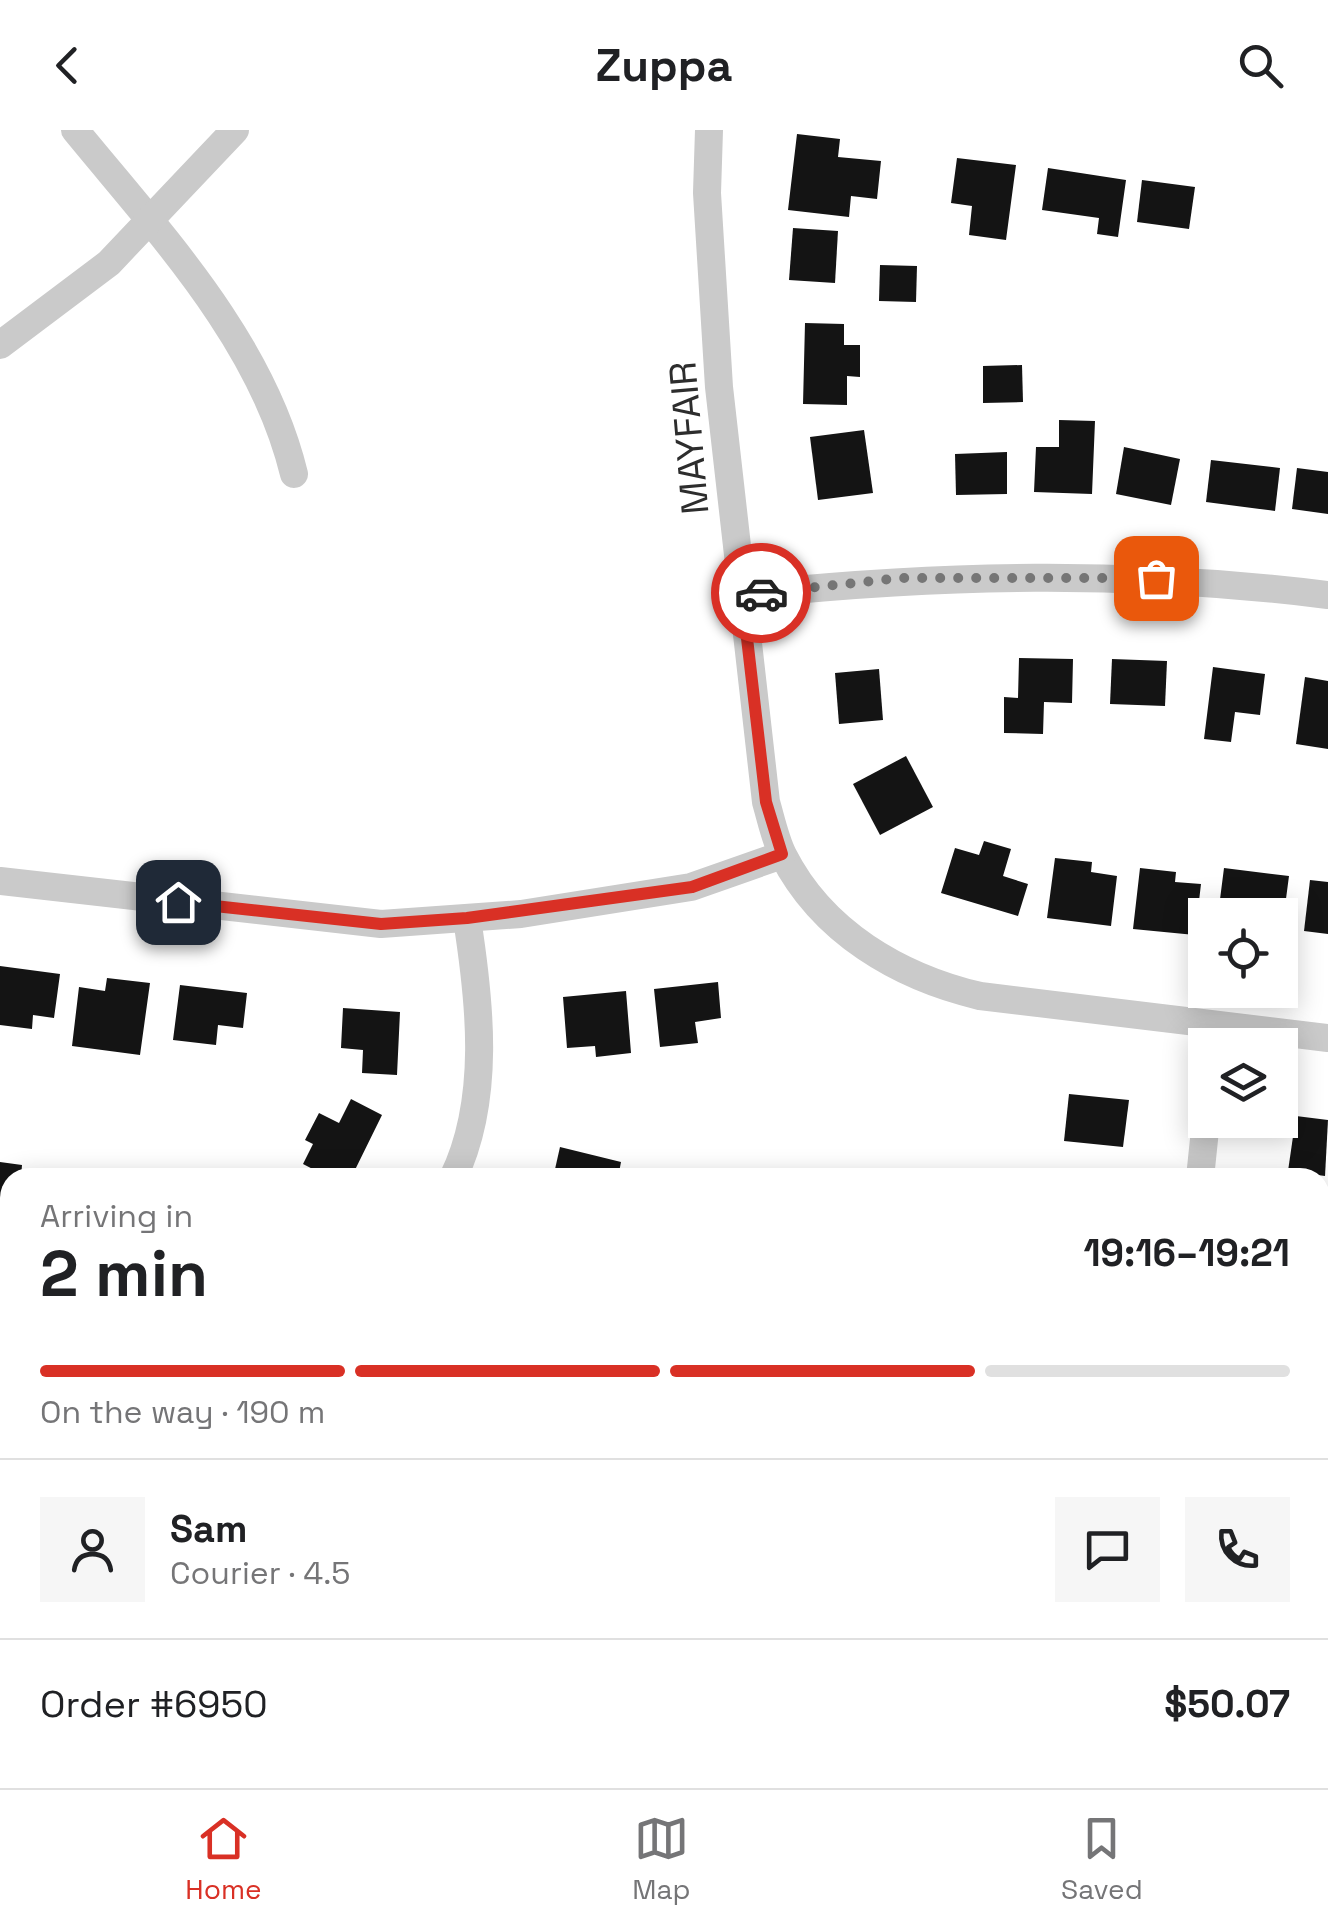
<!DOCTYPE html>
<html lang="en">
<head>
<meta charset="utf-8">
<style>
	:root { --surface:#fff; --page:#f6f6f6; --text:#202124; --muted:#757577; --line:#e0e0e0; --accent:#d93025 }
	body { margin:0; font-family:"Space Grotesk",sans-serif; background:var(--page); color:var(--text); height:100vh; display:flex; flex-direction:column; font-size:38px; white-space:nowrap }
	* { box-sizing:border-box; margin:0 }
	p { font-size:32px; color:var(--muted) }
	.icon { flex:none; width:55px; height:55px; fill:none; stroke:currentColor; stroke-width:2; stroke-linecap:round; stroke-linejoin:round }
	.map { position:relative; flex:1; overflow:hidden }
	.details { position:absolute; left:0px; top:1038px; width:1330px; height:622px; display:flex; flex-direction:column; background:var(--surface); border-radius:30px 30px 0 0; box-shadow:0 5px 25px #0003 }
	.details>* { flex:none }
	.controls { position:absolute; left:1188px; top:768px; display:grid; gap:20px }
	.controls a { display:grid; place-items:center; width:110px; height:110px; border-radius:0px; background:var(--surface); box-shadow:0 5px 25px #0003; font-size:50px }
	.pin { position:absolute; display:grid; place-items:center; width:85px; height:85px; color:#fff; margin:-42px; border-radius:20px; box-shadow:0 5px 15px #0006 }
	.courier { position:absolute; display:grid; place-items:center; width:100px; height:100px; margin:-50px; border:8px solid #d93025; border-radius:50%; background:#fff; color:#222; box-shadow:0 2px 12px #0007 }
	.summary em { font-style:normal; font-weight:600 }
	.summary div { display:flex; flex-direction:column-reverse }
	.summary { display:flex; align-items:center; justify-content:space-between; height:170px; padding:0 40px }
	h1 { font-size:65px; font-weight:600; line-height:75px }
	.bar { display:grid; grid-template-columns:repeat(4,1fr); gap:15px 10px; align-content:center; height:120px; padding:0 40px }
	.bar i { height:12px; border-radius:8px; background:var(--line) }
	.bar .active { background:var(--accent) }
	.bar p { grid-column:span 4 }
	.line { display:flex; align-items:center; gap:25px; padding:0 40px; border-top:2px solid var(--line) }
	.line div { flex:1 }
	.round { display:grid; place-items:center; flex:none; width:105px; height:105px; border-radius:0px; background:var(--page) }
	header { display:flex; justify-content:space-between; align-items:center; height:130px; padding:0 40px; background:var(--surface); font-size:45px; font-weight:600 }
	.tabs { display:flex; justify-content:space-around; align-items:center; height:140px; border-top:2px solid var(--line); background:var(--surface); font-size:28px; color:var(--muted) }
	.tabs a { display:grid; justify-items:center; gap:5px }
	.tabs .active { color:var(--accent) }
	.map>svg:first-child { display:block }
</style>
</head>
<body>
<header><svg class="icon" aria-label="back" viewBox="0 0 24 24"><path d="M15 5l-7 7 7 7"/></svg>Zuppa<svg class="icon" aria-label="search" viewBox="0 0 24 24"><circle cx="10" cy="10" r="6"/><path d="M15 15l6 6"/></svg></header>
<div class="map">
<svg width="1328" height="1658" viewBox="0 0 1328 1658">
	<rect width="100%" height="100%" fill="#fff"/>
	<g fill="#141414">
		<polygon points="797,4 840,9 838,27 881,31 877,69 851,66 849,87 788,80"/>
		<polygon points="957,28 1016,35 1006,110 969,105 972,76 951,73"/>
		<polygon points="1048,38 1126,50 1118,107 1097,104 1099,88 1042,80"/>
		<polygon points="1142,50 1195,57 1189,99 1137,92"/>
		<polygon points="793,98 838,101 835,153 789,150"/>
		<polygon points="880,135 917,136 916,172 879,171"/>
		<polygon points="805,193 844,194 844,215 860,215 860,247 847,246 847,275 803,274"/>
		<polygon points="1022,235 1023,272 983,273 983,236"/>
		<polygon points="1059,290 1095,291 1092,364 1034,362 1036,317 1059,317"/>
		<polygon points="864,300 873,363 818,370 810,307"/>
		<polygon points="1124,317 1180,329 1171,375 1116,364"/>
		<polygon points="1007,322 1007,364 956,365 955,324"/>
		<polygon points="1211,330 1280,338 1275,381 1206,372"/>
		<polygon points="1297,338 1328,342 1328,384 1292,379"/>
		<polygon points="1019,528 1073,529 1072,573 1044,572 1043,604 1004,603 1004,567 1018,568"/>
		<polygon points="1112,529 1167,531 1165,576 1110,574"/>
		<polygon points="1213,537 1265,544 1260,585 1235,582 1231,612 1204,609"/>
		<polygon points="879,539 883,590 839,594 835,543"/>
		<polygon points="1305,547 1328,551 1328,619 1296,614"/>
		<polygon points="906,626 933,677 880,705 853,654"/>
		<polygon points="984,711 1011,719 1003,746 1028,754 1018,786 941,763 955,718 979,725"/>
		<polygon points="1055,728 1092,732 1091,742 1117,746 1111,796 1047,788"/>
		<polygon points="1140,738 1176,742 1175,752 1201,754 1195,805 1133,799"/>
		<polygon points="1224,738 1289,746 1282,799 1280,785 1218,785"/>
		<polygon points="1310,750 1328,752 1328,804 1304,801"/>
		<polygon points="0,836 60,844 54,888 33,885 32,899 0,895"/>
		<polygon points="107,848 150,853 140,925 72,916 79,857 105,861"/>
		<polygon points="718,852 721,888 695,892 698,913 660,917 654,859"/>
		<polygon points="180,855 247,863 243,898 218,895 216,915 173,910"/>
		<polygon points="626,861 631,923 596,927 595,916 567,918 563,867"/>
		<polygon points="343,878 400,882 397,945 362,943 363,920 341,918"/>
		<polygon points="1069,964 1129,970 1123,1017 1064,1011"/>
		<polygon points="351,969 382,985 351,1048 330,1048 303,1034 313,1014 305,1010 319,983 339,993"/>
		<polygon points="1296,986 1328,990 1325,1046 1288,1041"/>
		<polygon points="560,1017 621,1032 618,1048 553,1048"/>
		<polygon points="0,1032 22,1035 21,1048 10,1048 10,1091 0,1090"/>
		<polygon points="68,1039 113,1045 113,1048 67,1048"/>
		<polygon points="1320,1148 1328,1148 1328,1187 1320,1188"/>
		<polygon points="1328,1211 1328,1276 1320,1279 1320,1213"/>
		<polygon points="0,1277 10,1278 10,1322 0,1321"/>
		<polygon points="0,1485 10,1487 10,1537 0,1536"/>
		<polygon points="639,1650 697,1650 699,1658 640,1658"/>
		<polygon points="1184,1650 1224,1650 1223,1657"/>
	</g>
	<g fill="none" stroke-linecap="round" stroke-linejoin="round">
		<g stroke="#cacaca" stroke-width="28">
			<path d="M75,0C160,104 262,211 294,344"/>
			<path d="M709,0L707,63L719,257L766,672C771,689 775,709 783,725C822,802 899,847 980,866L1328,908"/>
			<polyline points="0,215 109,133 235,0"/>
			<path d="M742,465C943,444 1127,440 1328,465"/>
			<polyline points="0,751 381,794 521,784 691,757 782,725"/>
			<path d="M453,1048C491,970 480,872 467,789"/>
			<polyline points="1200,1048 1206,990"/>
			<polyline points="0,1194 10,1195"/>
			<polyline points="1320,1531 1320,1558"/>
			<polyline points="0,1629 10,1630"/>
			<polyline points="159,1650 226,1658"/>
			<polyline points="508,1650 511,1658"/>
			<polyline points="112,1658 113,1650"/>
			<polyline points="289,1658 347,1657 394,1650"/>
			<polyline points="1309,1658 1310,1650"/>
		</g>
	</g>
	<g fill="none" stroke-linecap="round" stroke-linejoin="round">
		<polyline stroke="#767676" stroke-width="10" stroke-dasharray="0 18" points="761,463 901,448 1156,448"/>
		<polyline stroke="#d93025" stroke-width="12" points="178,772 381,794 467,788 692,757 782,724 766,672 742,465 761,463"/>
	</g>
	<g text-anchor="middle" stroke-width="10" stroke-linejoin="round" paint-order="stroke">
		<g font-size="38" fill="#2d2d2d" stroke="#fff">
			<text transform="translate(689 308) rotate(-95)" y="13">MAYFAIR</text>
		</g>
	</g>
</svg>
<div class="controls">
<a><svg class="icon" aria-label="locate" viewBox="0 0 24 24"><circle cx="12" cy="12" r="6"/><path d="M12 2v4M12 18v4M2 12h4M18 12h4"/></svg></a>
<a><svg class="icon" aria-label="layers" viewBox="0 0 24 24"><path d="M12 4l9 5-9 5-9-5zM3 14l9 5 9-5"/></svg></a>
</div>
<div class="pin" style="left:1156px;top:448px;background:#ea580c"><svg class="icon" aria-label="bag" viewBox="0 0 24 24"><path d="M5 8h14l-1 12H6zM9 8a3 3 0 0 1 6 0"/></svg></div>
<div class="pin" style="left:178px;top:772px;background:#1f2937"><svg class="icon" aria-label="home" viewBox="0 0 24 24"><path d="M3 11l9-7 9 7M6 9v11h12V9"/></svg></div>
<div class="courier" style="left:761px;top:463px"><svg class="icon" aria-label="car" viewBox="0 0 24 24"><path d="M5 17H2v-5l4-1 3-4h7l3 4 3 1v5h-3M9 17h6M6 11h13"/><circle cx="7" cy="17" r="2"/><circle cx="17" cy="17" r="2"/></svg></div>
<section class="details">
<div class="summary"><div><h1>2 min</h1><p>Arriving in</p></div><em>19:16–19:21</em></div>
<div class="bar"><i class="active"></i><i class="active"></i><i class="active"></i><i></i><p>On the way · 190 m</p></div>
<div class="line" style="height:180px"><a class="round"><svg class="icon" aria-label="person" viewBox="0 0 24 24"><circle cx="12" cy="8" r="4"/><path d="M4 21q1-7 8-7t8 7"/></svg></a><div><b>Sam</b><p>Courier · 4.5</p></div><a class="round"><svg class="icon" aria-label="chat" viewBox="0 0 24 24"><path d="M4 5h16v11H9l-5 4z"/></svg></a><a class="round"><svg class="icon" aria-label="phone" viewBox="0 0 24 24"><path d="M5 4h4l2 5-3 2q2 4 5 5l2-3 5 2v4C11 20 4 13 5 4z"/></svg></a></div>
<div class="line" style="height:130px"><div>Order #6950</div><b>$50.07</b></div>
</section>
</div>
<nav class="tabs">
<a class="active"><svg class="icon" aria-label="home" viewBox="0 0 24 24"><path d="M3 11l9-7 9 7M6 9v11h12V9"/></svg>Home</a>
<a><svg class="icon" aria-label="map" viewBox="0 0 24 24"><path d="M3 6l6-2 6 2 6-2v14l-6 2-6-2-6 2zM9 4v14M15 6v14"/></svg>Map</a>
<a><svg class="icon" aria-label="saved" viewBox="0 0 24 24"><path d="M7 4h10v16l-5-4-5 4z"/></svg>Saved</a>
</nav>
</body>
</html>
